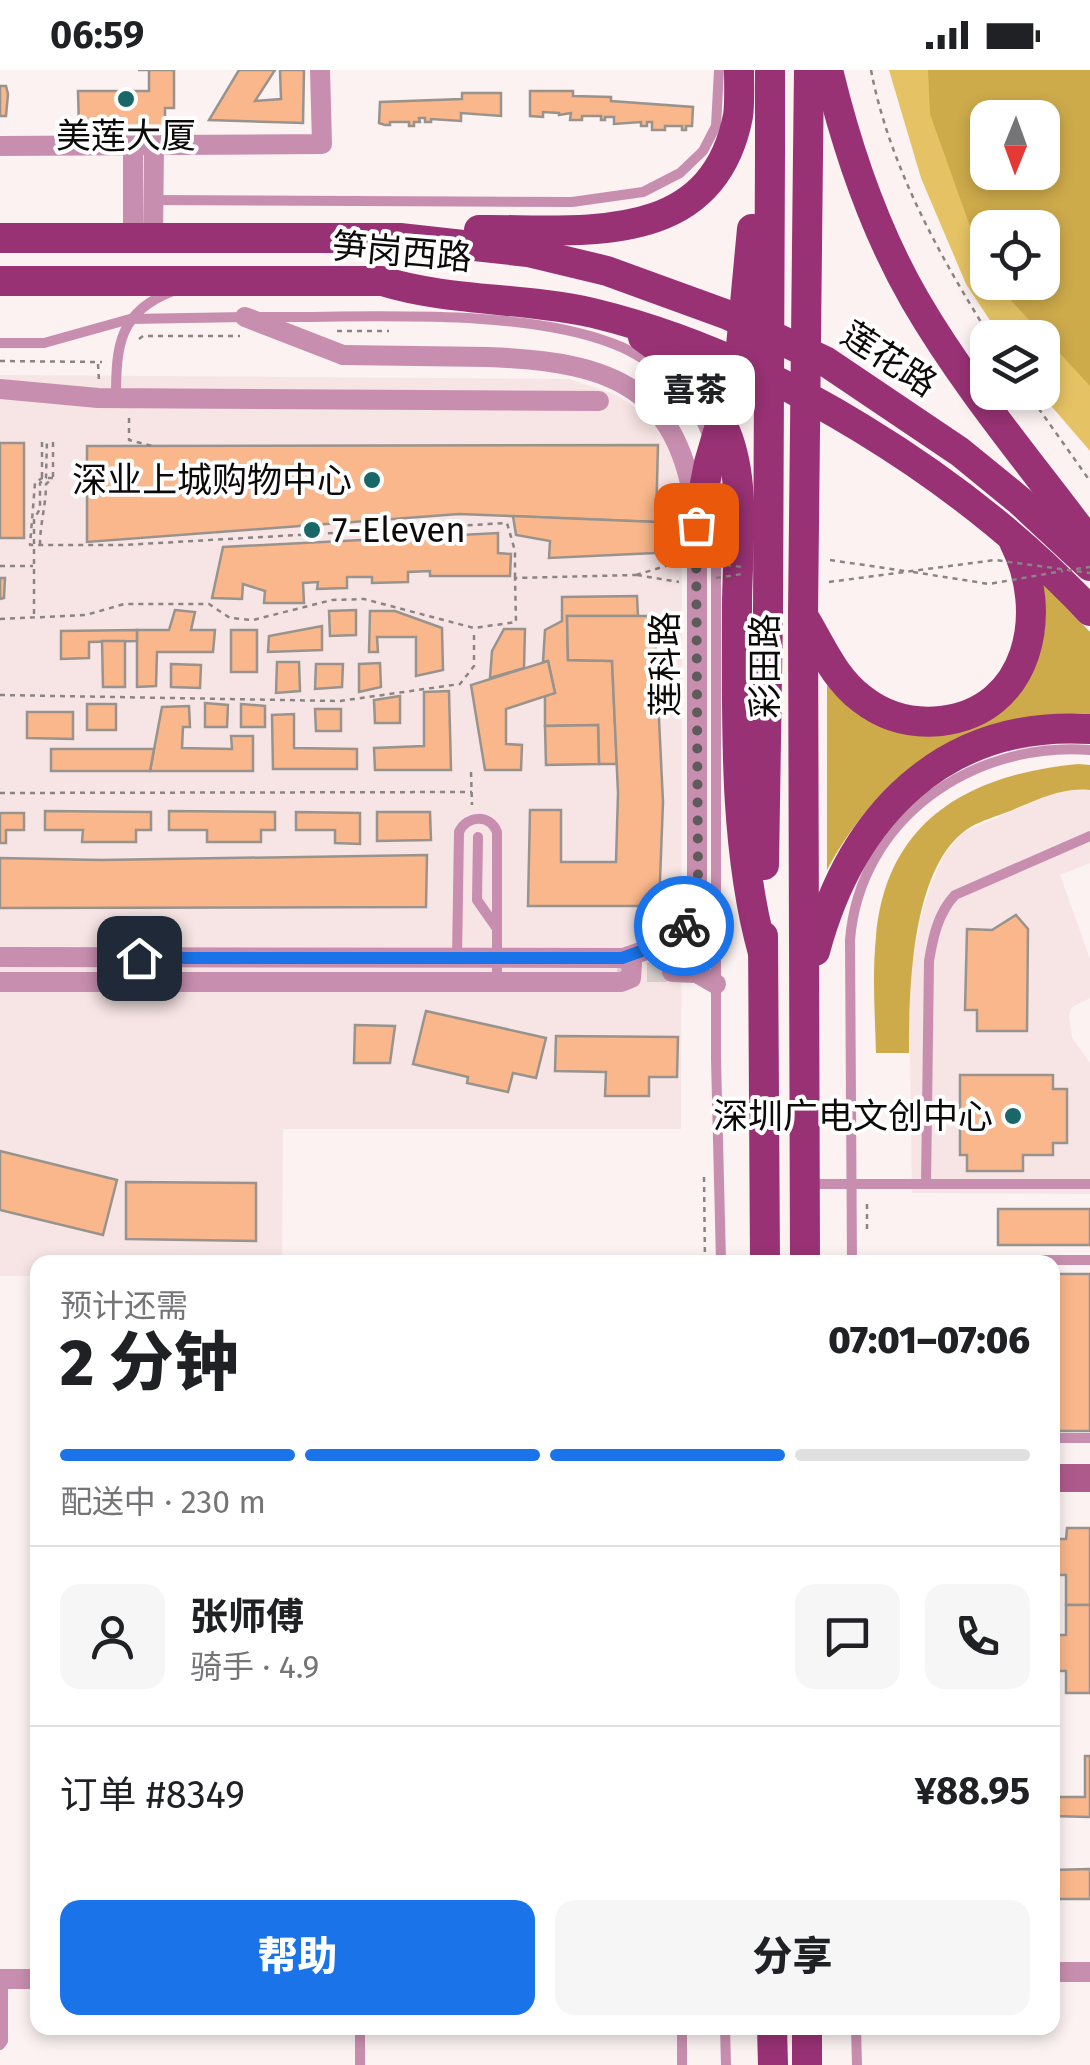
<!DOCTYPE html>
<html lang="zh">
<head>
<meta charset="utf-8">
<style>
	:root { --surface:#fff; --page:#f6f6f6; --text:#202124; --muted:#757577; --line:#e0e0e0; --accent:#1a73e8 }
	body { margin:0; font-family:"Fira Sans","Noto Sans SC",sans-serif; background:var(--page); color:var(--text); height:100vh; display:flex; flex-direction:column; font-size:38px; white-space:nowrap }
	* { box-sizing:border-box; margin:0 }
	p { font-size:32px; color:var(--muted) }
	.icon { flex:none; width:55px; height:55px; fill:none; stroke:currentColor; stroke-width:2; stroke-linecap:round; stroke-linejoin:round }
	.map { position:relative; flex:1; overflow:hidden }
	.panel { position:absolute; left:30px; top:1185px; width:1030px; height:780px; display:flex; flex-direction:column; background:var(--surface); border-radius:20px; box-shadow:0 5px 15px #0003 }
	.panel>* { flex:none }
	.needle { width:65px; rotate:181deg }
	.controls { position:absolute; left:970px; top:30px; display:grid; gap:20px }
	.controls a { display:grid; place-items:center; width:90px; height:90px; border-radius:20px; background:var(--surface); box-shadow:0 5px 15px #0003; font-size:50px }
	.pin { position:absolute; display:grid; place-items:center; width:85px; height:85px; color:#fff; margin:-42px; border-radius:20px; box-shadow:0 5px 15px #0006 }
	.courier { position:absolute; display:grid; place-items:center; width:100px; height:100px; margin:-50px; border:8px solid #1a73e8; border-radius:50%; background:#fff; color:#222; box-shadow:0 2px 12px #0007 }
	.bubble { position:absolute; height:70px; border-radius:20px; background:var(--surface); box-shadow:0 5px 15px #0003; font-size:32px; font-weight:800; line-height:70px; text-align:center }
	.headline em { font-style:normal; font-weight:800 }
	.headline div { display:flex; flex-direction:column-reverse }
	.headline { display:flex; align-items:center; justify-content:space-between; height:170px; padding:0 30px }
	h1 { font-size:65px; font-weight:800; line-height:75px }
	.bar { display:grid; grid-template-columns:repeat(4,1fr); gap:15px 10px; align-content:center; height:120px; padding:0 30px }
	.bar i { height:12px; border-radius:8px; background:var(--line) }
	.bar .current { background:var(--accent) }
	.bar p { grid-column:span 4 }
	.line { display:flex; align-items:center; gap:25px; padding:0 30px; border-top:2px solid var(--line) }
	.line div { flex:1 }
	.round { display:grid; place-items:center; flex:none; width:105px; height:105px; border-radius:20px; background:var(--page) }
	.primary-button { display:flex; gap:20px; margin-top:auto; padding:20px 30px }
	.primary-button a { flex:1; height:115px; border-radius:20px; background:var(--accent); color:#fff; font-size:40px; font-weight:800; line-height:115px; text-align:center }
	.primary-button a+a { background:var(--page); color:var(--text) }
	.status { display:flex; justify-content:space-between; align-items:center; height:70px; padding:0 50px; background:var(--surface); direction:ltr }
	.status svg { height:28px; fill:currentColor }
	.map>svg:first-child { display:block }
</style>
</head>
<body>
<div class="status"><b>06:59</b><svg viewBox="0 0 49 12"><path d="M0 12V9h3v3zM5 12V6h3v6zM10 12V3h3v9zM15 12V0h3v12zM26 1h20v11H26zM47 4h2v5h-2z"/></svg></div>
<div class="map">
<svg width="1090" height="1995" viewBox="0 0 1090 1995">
	<rect width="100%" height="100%" fill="#fbf2f1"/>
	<g fill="#f7e4e4">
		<polygon points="0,305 569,309 614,324 649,346 669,373 682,407 681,1059 283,1059 282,1192 38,1192 37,1206 0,1206"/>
		<polygon points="1083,719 1090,720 1090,793 1060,805 1090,889 1090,928 1072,937 1069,946 1072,968 1090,993 1090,1124 912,1123 909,911 922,842 931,815 944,785 962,763 1056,722"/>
	</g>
	<path fill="#e5c364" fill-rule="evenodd" d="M889,0H1090V381L1040,323L1042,322V268L1001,267L966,214L921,108ZM988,48H1042V102H988ZM988,158H1042V212H988Z"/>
	<g fill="#cdab4b" fill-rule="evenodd">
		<path d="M928,0H1090V316L995,213L1042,212V158H988L987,204L930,44ZM988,48H1042V102H988Z"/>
		<path d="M1043,514L1090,562V644C971,640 883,696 827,800V615C916,720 1067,651 1043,514Z"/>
		<path d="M1078,694L1090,695V720C1064,717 1041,728 1017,738C1000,746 975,751 961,764C911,807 909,922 909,983H876C875,945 872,905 876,867C886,749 971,704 1078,694Z"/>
	</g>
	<g fill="#f9b78b" stroke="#99938e" stroke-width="2.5">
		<polygon points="138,0 174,0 174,38 165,38 165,57 79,57 78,21 149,21 149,0"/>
		<polygon points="239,0 275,0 255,31 281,29 280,0 304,0 303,53 209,50"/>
		<polygon points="0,16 6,16 8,24 6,46 0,46"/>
		<polygon points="530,21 573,21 573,26 611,27 611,31 693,37 692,56 686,56 686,60 682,60 682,56 665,56 665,60 652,60 652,52 647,52 647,56 641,56 641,52 614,54 614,47 605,47 605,50 601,50 601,46 582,46 582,50 570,50 571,43 559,45 559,43 543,42 543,47 530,46"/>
		<polygon points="462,23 501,23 501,46 461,43 461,51 431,49 431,52 425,52 425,48 419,48 420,52 414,52 414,56 409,56 409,52 390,52 390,55 385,55 379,53 380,32 462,29"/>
		<rect x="0" y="373" width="24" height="95"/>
		<polygon points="658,375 656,452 459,444 87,472 87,376"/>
		<polygon points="513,446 656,452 655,483 549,488 550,471 516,465"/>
		<polygon points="498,463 498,483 511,484 510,506 430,506 430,501 408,502 408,512 372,513 372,507 347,507 347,518 317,519 318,512 303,513 304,533 264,533 265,521 243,514 242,529 212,528 223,477"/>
		<polygon points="0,508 5,508 4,528 0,529"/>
		<polygon points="637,526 638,546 567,546 568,590 612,591 617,694 599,694 598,655 545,656 545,626 555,623 548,591 543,592 545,560 562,551 562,527"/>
		<polygon points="175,540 195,542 191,560 215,560 213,582 157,582 156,616 137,617 137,560 169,560"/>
		<polygon points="356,540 356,565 330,566 329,541"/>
		<polygon points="370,541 395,541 442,558 443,600 416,606 416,567 377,567 378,582 369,582"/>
		<polygon points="567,546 654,546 663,732 659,836 528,836 530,740 561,740 561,792 616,792 618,723 612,591 568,590"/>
		<polygon points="322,556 322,580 268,582 269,566"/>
		<polygon points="504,559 525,559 524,598 490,608 492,581"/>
		<polygon points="137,560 137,571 89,572 89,588 61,589 61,561"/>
		<rect x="231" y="560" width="26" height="42"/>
		<polygon points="102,571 125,571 125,617 103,617"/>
		<polygon points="548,591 555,623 506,639 506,674 522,675 521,700 485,700 471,615"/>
		<polygon points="277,592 299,592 300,621 276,623"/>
		<polygon points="380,593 381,617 359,622 359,594"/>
		<polygon points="171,594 201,595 200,618 171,617"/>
		<polygon points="316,594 343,594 342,617 315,619"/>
		<polygon points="449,621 451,700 375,700 374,678 424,676 424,622"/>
		<polygon points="400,626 400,653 375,653 374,630"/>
		<polygon points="205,633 228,635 227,657 205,657"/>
		<rect x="87" y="634" width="29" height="26"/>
		<polygon points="241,634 265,636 265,657 241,657"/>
		<polygon points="189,636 190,657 183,657 182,678 232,679 231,666 253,666 253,701 150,701 162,637"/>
		<polygon points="315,639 341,639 341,661 316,661"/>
		<polygon points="27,642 73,642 73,669 27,668"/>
		<polygon points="294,644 294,678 357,679 357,699 273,699 272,645"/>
		<polygon points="598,655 599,694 546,695 545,656"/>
		<polygon points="51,679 154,679 150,701 51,701"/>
		<polygon points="45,741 151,742 151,760 136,760 136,772 82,772 83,760 45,760"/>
		<polygon points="169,741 275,742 275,760 261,760 261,772 207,772 207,760 169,760"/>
		<polygon points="296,742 360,743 360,774 335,773 335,760 296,760"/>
		<polygon points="377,742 430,742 431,770 377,771"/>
		<polygon points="0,743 24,743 24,760 6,760 6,773 0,773"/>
		<polygon points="427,785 426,837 0,838 0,788 101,790"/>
		<polygon points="1016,845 1028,859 1027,961 977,961 977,940 965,940 967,859 992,860"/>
		<polygon points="426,941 546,968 536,1008 513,1003 508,1022 467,1013 468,1007 413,994"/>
		<polygon points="355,955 395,956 390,993 354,993"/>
		<polygon points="556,966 678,967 677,1007 649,1007 649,1026 605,1026 606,1002 555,1001"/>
		<polygon points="960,1005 1053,1005 1053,1019 1067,1019 1067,1073 1053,1073 1053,1085 1023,1085 1023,1101 967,1101 967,1085 960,1085"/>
		<polygon points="0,1081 117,1110 103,1165 0,1140"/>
		<polygon points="126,1112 256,1113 256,1171 126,1169"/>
		<rect x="998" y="1139" width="92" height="36"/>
		<rect x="1052" y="1204" width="38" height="157"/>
		<polygon points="1067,1458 1090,1458 1090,1535 1066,1535 1066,1505 1052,1505 1052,1469 1066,1469"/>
		<polygon points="1066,1535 1090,1535 1090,1623 1066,1623 1066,1601 1052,1601 1052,1565 1066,1565"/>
		<polygon points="1085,1686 1090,1686 1090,1747 1052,1746 1052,1687 1055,1687 1055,1727 1085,1727"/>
		<polygon points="1090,1799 1090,1829 1052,1829 1052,1800"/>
	</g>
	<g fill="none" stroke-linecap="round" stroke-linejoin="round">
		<polyline stroke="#d7cfce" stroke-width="20" stroke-dasharray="20 10" stroke-linecap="butt" points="617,902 672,902"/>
		<g stroke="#8b8484" stroke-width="2.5" stroke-dasharray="5 5" stroke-linecap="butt">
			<path d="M871,0C889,95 940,187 991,268"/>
			<polyline points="337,261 389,261"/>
			<polyline points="139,269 143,266 240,266"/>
			<polyline points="0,291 102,292"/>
			<polyline points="98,294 99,311"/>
			<polyline points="1027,322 1090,411"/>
			<polyline points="129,348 129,370 152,376"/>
			<polyline points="42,407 42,370"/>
			<polyline points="53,407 53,370"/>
			<polyline points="53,408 42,408 35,413 30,475 123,475 507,453 515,481 515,508"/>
			<path d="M40,475C40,453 46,436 46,414L52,409"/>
			<polyline points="0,496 33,496"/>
			<polyline points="34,544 34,449 40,439 40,413 46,408 47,370"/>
			<polyline points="0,549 86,545 124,534 209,534 230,548 253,550 332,530 364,529 474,558 516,552 515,508 636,505"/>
			<polyline points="0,625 340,631 460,614 474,596 474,560"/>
			<polyline points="471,702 472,735"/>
			<polyline points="0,723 472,722"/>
			<polyline points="704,1107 705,1192"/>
			<polyline points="867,1159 867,1131"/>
		</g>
		<g stroke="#c88eaf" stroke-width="10">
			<polyline points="153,130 572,132 643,122 680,103 703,81 716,56 719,0"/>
			<path d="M262,247C364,248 521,237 614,274C656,290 694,328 709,370"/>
			<polyline points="0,273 44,273 130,249 245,247"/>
			<path d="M116,327C116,276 119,241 173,221"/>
			<polyline points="716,421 716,989 721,1192"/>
			<polyline points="478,767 477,830 496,857"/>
			<path d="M457,887L459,762C467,745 490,744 497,762V912"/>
			<polyline points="806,1114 1090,1114"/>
			<path d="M926,1114L929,891C933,867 938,843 955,825L1090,766"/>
			<path d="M852,1192L850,870C860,748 973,671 1090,680"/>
			<polyline points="953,1192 959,1190 1090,1190"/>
			<polyline points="1052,1368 1090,1368"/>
			<polyline points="725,1958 726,1995"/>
			<polyline points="856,1958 857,1995"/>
			<polyline points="0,1975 3,1971 3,1909"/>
			<polyline points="360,1995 360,1958"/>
			<polyline points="682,1995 682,1958"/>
		</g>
		<g stroke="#c88eaf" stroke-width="20">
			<polyline points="0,76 322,74 320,0"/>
			<polyline points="133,76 133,167"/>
			<polyline points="153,167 154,75"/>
			<polyline points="245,247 343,285"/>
			<polyline points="0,319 98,328 599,331"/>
			<polyline points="0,887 623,888 632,894 631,908 621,912 0,912"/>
			<polyline points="672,892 697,883 716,868"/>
			<polyline points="672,902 697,903 716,914"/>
			<polyline points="1052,1902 1090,1902"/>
			<polyline points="0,1909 38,1909"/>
		</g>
		<polyline stroke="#ae5b8c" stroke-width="28" points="1052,1408 1090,1408"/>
		<g stroke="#983274" stroke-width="30">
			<polyline points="770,0 770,83"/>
			<path d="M828,0C847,79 874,159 915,230C965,316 1031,394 1090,473"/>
			<polyline points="808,85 809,0"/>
			<path d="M479,160C583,159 712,179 738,46C740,32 739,15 739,0"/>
			<polyline points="0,168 400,168 528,182 607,201 728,245 825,291 960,382 1020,431 1090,496"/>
			<path d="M0,211H382C450,232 523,227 593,243C771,286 965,408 1090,541"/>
			<path d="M643,267C679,292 709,321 726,363C747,415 737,481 737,536C737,649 733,775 763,883"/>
			<polyline points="803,545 805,1192"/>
			<path d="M805,549C822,577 834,608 862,629C885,647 912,654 941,651C1030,641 1050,542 1014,472"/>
			<polyline points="764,795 768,543"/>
			<polyline points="763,866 765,1192"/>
			<path d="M815,881C851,747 942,650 1090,659"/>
			<polyline points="772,1958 773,1995"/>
			<polyline points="807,1958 807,1995"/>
		</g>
		<g stroke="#8b8484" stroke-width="2.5" stroke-dasharray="5 5" stroke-linecap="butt">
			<polyline points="830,490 905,501"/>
			<polyline points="716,494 743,497"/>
			<polyline points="1076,499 1090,497"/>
			<polyline points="913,502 989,514 1063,501"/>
			<polyline points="636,505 679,492"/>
			<polyline points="637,505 679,512"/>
			<polyline points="716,508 743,504"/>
			<polyline points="829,512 995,490 1090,503"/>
		</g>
		<path stroke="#c88eaf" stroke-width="20" d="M343,285C391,286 440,286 488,287C615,292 682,317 697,455V823C684,869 665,874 623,888"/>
		<g stroke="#983274" stroke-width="30">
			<polyline points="697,455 709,393 740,287 752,159"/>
			<polyline points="768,543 770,83"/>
			<polyline points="803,545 808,85"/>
		</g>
	</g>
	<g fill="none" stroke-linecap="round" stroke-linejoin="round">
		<polyline stroke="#605b5b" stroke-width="10" stroke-dasharray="0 18" points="684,856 697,823 698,806 696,455"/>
		<polyline stroke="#1a73e8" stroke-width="12" points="139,888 622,888 661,874 684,856"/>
	</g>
	<g fill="#196766" stroke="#fff" stroke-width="4">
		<circle cx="126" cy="29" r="10"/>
		<circle cx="372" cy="410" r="10"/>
		<circle cx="312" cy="460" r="10"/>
		<circle cx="1013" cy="1046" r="10"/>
	</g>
	<g text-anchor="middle" stroke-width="8" stroke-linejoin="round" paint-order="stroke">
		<g font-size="35" fill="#0d0a0a" stroke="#fff" text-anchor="end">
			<text x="126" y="78" text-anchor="middle">美莲大厦</text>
			<text x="352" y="422">深业上城购物中心</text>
			<text x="332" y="472" text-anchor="start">7-Eleven</text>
			<text x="993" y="1058">深圳广电文创中心</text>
		</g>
		<g font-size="35" fill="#0d0a0a" stroke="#fff">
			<text transform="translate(402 182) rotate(5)" y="12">笋岗西路</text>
			<text transform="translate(889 289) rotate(33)" y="12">莲花路</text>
			<text transform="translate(665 594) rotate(-90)" y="12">莲科路</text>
			<text transform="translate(765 596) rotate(-90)" y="12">彩田路</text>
		</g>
	</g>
</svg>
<div class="controls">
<a><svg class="needle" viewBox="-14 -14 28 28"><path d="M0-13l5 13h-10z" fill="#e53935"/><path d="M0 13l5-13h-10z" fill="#757577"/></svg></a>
<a><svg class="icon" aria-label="locate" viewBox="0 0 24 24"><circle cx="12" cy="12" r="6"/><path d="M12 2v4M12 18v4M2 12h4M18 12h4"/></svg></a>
<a><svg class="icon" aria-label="layers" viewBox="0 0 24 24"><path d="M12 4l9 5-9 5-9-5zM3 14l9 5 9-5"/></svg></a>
</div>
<div class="pin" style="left:696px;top:455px;background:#ea580c"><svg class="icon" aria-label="bag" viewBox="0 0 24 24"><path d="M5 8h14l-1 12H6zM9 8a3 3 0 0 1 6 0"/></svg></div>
<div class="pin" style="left:139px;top:888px;background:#1f2937"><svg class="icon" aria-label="home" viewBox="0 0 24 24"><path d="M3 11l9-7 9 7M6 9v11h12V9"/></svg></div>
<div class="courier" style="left:684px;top:856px"><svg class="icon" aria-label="bike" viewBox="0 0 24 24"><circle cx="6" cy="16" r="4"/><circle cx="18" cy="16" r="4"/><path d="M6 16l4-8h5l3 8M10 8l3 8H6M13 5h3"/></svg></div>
<div class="bubble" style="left:635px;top:285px;width:120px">喜茶</div>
<section class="panel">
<div class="headline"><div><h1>2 分钟</h1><p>预计还需</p></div><em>07:01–07:06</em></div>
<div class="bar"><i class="current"></i><i class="current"></i><i class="current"></i><i></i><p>配送中 · 230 m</p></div>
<div class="line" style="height:180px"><a class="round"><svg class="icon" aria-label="person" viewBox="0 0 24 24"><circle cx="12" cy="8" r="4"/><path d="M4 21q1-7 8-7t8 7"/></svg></a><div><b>张师傅</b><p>骑手 · 4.9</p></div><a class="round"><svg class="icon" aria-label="chat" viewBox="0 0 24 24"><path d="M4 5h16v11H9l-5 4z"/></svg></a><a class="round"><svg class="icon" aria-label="phone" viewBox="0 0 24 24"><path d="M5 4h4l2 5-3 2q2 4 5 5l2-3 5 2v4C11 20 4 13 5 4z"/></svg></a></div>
<div class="line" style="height:130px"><div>订单 #8349</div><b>¥88.95</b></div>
<div class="primary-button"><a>帮助</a><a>分享</a></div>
</section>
</div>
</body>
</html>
